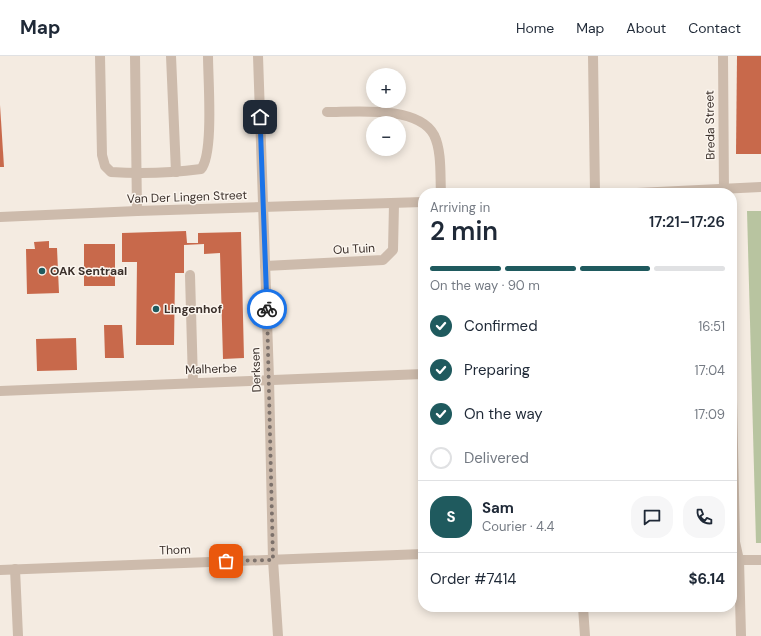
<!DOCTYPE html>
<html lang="en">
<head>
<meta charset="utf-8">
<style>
	:root { --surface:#fff; --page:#f6f6f7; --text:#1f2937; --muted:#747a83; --line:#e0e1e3; --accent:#1f5a5e }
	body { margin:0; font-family:"DM Sans",sans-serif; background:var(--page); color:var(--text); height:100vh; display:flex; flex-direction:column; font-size:15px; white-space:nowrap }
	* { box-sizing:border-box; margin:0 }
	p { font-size:13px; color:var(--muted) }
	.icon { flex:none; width:22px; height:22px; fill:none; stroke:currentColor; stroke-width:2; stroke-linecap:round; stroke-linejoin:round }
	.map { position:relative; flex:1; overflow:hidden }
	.sheet { position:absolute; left:418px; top:132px; width:319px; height:424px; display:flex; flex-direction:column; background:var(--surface); border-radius:16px; box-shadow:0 2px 10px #0003 }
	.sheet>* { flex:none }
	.buttons { position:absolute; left:366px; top:12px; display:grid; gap:8px }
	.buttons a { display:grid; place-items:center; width:40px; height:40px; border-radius:50%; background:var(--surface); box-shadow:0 2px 10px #0003; font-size:20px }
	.pin { position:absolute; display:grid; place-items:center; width:34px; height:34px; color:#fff; margin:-17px; border-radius:8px; box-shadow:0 2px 6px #0006 }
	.courier { position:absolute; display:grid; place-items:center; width:40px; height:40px; margin:-20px; border:3px solid #1a73e8; border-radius:50%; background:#fff; color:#222; box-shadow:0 1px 5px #0007 }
	.summary em { font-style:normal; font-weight:600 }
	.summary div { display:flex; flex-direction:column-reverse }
	.summary { display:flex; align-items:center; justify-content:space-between; height:68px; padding:0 12px }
	h1 { font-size:26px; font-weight:600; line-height:30px }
	.bar { display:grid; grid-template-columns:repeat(4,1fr); gap:6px 4px; align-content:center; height:48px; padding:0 12px }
	.bar i { height:5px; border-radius:3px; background:var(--line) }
	.bar .current { background:var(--accent) }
	.bar p { grid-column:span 4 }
	.line { display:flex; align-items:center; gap:10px; padding:0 12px; border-top:1px solid var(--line) }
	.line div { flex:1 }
	.round { display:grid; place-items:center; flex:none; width:42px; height:42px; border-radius:16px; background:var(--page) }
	ol { padding:0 12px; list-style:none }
	li { display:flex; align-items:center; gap:12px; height:44px }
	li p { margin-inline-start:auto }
	li .icon { padding:4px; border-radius:50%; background:var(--accent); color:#fff; stroke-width:4 }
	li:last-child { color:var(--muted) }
	li i { width:22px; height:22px; border:2px solid var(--line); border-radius:50% }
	header { display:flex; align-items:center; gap:24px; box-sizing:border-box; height:56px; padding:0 20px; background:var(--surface); border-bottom:1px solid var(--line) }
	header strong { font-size:19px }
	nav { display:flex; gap:22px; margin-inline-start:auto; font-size:14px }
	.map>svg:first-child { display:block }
</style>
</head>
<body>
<header>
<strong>Map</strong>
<nav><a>Home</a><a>Map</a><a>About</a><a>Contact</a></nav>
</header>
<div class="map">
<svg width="761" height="580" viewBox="0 0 761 580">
	<rect width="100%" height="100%" fill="#f4ebe1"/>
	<polygon fill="#b8c4a0" points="747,155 761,155 761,487 756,487"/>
	<g fill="#c8694b">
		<polygon points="737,0 761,0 761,98 736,98"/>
		<polygon points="0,49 4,111 0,111"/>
		<polygon points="186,175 187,187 198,187 198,177 241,176 244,302 223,303 220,197 204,198 204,188 184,189 184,217 175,217 174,289 136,289 137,206 122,206 122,177"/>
		<polygon points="49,185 49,192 57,192 59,237 27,238 26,193 35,193 34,186"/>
		<rect x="84" y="188" width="31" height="42"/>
		<polygon points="104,269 122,269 124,302 105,302"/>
		<polygon points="76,282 77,314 37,315 36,283"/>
	</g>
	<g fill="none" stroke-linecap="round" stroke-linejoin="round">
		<g stroke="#cdbbac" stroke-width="10">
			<path d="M100,0L102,99L105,110L111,116C141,118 171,117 201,113C214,98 208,23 208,0"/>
			<polyline points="135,0 137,155"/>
			<polyline points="171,0 176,116"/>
			<polyline points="258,0 269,323 273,504 278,580"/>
			<polyline points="593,0 595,137"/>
			<polyline points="723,0 724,137"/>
			<path d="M327,56C355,56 418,49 434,79C442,95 440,120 441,137"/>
			<polyline points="637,137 761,131"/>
			<polyline points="0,161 137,155 423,146"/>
			<polyline points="265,210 383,204 393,194 394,148"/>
			<polyline points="190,219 193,326"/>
			<polyline points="0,335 423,318"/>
			<polyline points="732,343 735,486 739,504 741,580"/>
			<polyline points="739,504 761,504"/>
			<polyline points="15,513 18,580"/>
			<polyline points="0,514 423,498"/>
			<polyline points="583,551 585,580"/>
		</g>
	</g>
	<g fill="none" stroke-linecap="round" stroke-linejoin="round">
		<polyline stroke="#7c716b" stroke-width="4" stroke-dasharray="0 7.2" points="226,505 273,504 267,253"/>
		<polyline stroke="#1a73e8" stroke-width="5" points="260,61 267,253"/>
	</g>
	<g fill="#1f5a5e" stroke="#fbf5ee" stroke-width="1.5">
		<circle cx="42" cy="215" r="4"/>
		<circle cx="156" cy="253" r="4"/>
	</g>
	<g text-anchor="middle" stroke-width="3" stroke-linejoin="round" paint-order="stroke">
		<g font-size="12" fill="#3b302b" stroke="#fbf5ee">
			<text transform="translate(710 69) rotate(-91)" y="4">Breda Street</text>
			<text transform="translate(187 141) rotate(-2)" y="4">Van Der Lingen Street</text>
			<text transform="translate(354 193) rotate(-3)" y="4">Ou Tuin</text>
			<text transform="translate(211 313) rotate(-2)" y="4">Malherbe</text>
			<text transform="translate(256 314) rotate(-92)" y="4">Derksen</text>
			<text transform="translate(175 494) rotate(-2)" y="4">Thom</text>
		</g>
		<g font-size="12" font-weight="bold" fill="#3b302b" stroke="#fbf5ee" text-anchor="start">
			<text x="50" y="219">OAK Sentraal</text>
			<text x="164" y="257">Lingenhof</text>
		</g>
	</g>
</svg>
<div class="buttons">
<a>+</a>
<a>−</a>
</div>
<div class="pin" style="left:226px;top:505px;background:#ea580c"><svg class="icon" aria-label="bag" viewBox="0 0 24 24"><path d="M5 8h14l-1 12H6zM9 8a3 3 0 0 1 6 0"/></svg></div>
<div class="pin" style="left:260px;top:61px;background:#1f2937"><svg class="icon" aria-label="home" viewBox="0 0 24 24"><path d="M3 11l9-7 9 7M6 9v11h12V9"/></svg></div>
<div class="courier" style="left:267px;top:253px"><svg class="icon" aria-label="bike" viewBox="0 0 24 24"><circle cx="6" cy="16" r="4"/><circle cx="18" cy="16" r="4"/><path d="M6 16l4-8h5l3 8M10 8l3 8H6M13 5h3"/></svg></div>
<section class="sheet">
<div class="summary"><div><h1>2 min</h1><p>Arriving in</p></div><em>17:21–17:26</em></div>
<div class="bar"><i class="current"></i><i class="current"></i><i class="current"></i><i></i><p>On the way · 90 m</p></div>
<ol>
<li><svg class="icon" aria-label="check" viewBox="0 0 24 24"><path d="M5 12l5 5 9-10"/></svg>Confirmed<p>16:51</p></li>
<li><svg class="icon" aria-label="check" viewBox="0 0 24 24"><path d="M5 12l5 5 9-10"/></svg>Preparing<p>17:04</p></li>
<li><svg class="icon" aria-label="check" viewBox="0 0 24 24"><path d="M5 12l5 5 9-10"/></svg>On the way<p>17:09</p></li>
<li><i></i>Delivered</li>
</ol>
<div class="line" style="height:72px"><b class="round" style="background:var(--accent);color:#fff">S</b><div><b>Sam</b><p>Courier · 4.4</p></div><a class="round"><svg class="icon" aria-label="chat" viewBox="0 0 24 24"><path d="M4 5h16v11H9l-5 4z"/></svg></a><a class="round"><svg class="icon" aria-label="phone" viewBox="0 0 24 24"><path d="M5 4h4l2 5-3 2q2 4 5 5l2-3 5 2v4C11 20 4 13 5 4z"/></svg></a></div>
<div class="line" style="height:52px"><div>Order #7414</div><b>$6.14</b></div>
</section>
</div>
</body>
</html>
